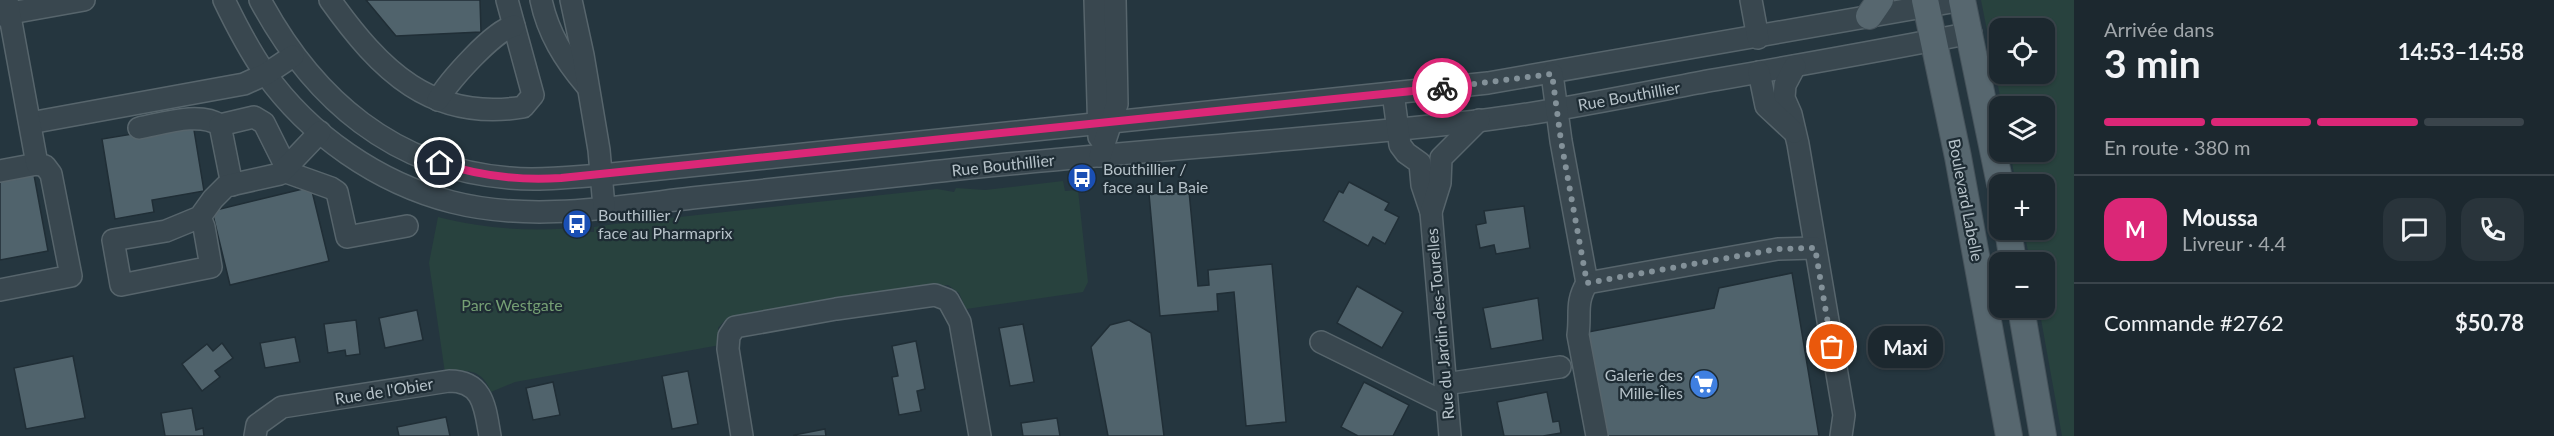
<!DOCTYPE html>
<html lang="fr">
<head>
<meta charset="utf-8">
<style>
	:root { --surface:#1c282f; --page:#29343b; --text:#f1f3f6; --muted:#a0a6aa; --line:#3a444b; --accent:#db2777 }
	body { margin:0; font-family:Lato,sans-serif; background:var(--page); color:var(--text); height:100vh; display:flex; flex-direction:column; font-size:22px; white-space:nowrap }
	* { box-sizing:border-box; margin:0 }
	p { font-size:20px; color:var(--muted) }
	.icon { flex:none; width:33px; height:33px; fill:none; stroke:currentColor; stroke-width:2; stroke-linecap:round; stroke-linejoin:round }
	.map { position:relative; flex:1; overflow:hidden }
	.drawer { display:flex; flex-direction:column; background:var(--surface); width:480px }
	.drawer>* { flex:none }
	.buttons { position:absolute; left:1989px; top:18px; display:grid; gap:12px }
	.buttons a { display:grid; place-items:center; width:66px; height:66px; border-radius:12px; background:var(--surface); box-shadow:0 2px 4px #0004,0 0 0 2px var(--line); font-size:30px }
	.pin { position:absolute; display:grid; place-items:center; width:51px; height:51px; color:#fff; margin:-26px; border:3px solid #fff; border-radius:50%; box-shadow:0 2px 6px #0007 }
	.courier { position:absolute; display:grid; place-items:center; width:60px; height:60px; margin:-30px; border:4px solid #db2777; border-radius:50%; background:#fff; color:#222; box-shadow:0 2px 8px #0007 }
	.bubble { position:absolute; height:42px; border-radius:18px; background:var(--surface); box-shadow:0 2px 4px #0004,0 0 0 2px var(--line); font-size:20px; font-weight:700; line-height:42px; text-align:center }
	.head em { font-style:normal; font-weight:700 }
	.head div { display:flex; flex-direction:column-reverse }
	.head { display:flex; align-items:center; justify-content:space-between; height:102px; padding:0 30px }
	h1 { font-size:39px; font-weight:700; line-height:45px }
	.bar { display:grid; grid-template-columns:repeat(4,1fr); gap:9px 6px; align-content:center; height:72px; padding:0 30px }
	.bar i { height:8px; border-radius:4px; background:var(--line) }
	.bar .current { background:var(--accent) }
	.bar p { grid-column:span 4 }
	.line { display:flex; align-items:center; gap:15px; padding:0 30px; border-top:2px solid var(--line) }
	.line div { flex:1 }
	.round { display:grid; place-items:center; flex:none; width:63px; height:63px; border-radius:18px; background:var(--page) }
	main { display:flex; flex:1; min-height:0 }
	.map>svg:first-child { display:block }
</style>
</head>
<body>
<main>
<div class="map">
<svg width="2074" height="436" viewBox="0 0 2074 436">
	<rect width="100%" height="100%" fill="#25363f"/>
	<g fill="#28423e" fill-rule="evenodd">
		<path d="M1981,0H2074V436H2062L2039,308H2044V262H2030L2024,230H2044V184H2016L2010,152H2044V106H2002ZM2000,28H2044V74H2000Z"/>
		<path d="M1063,181L1065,191L1078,190L1088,282L1083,292L966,309L959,293L948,285L840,299L725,320L718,328L720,345L515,382L491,392C482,369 468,369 445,373L429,263L438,217C490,230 536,232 589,227L590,232H594V227L615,224L937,189L954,192L956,188L985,190Z"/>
	</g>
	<g fill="#50636c" stroke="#202e36" stroke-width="1.5">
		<polygon points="366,0 480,0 481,32 396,36"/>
		<polygon points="193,124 204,191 152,200 154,212 115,219 102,139"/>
		<polygon points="34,175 48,251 0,260 0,181"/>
		<polygon points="1349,182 1389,203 1385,210 1399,217 1385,244 1373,237 1368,246 1323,221 1339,191 1343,193"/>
		<polygon points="311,187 329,261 230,285 212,211"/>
		<polygon points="1189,191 1198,286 1209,285 1208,270 1272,264 1286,422 1246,426 1234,292 1217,294 1218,311 1160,316 1149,194"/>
		<polygon points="1524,206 1530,248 1496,254 1494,245 1480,248 1476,225 1486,223 1484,211"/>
		<polygon points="1792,273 1819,436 1607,436 1588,332 1714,308 1719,288"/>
		<polygon points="1357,286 1403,312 1382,348 1337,323"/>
		<polygon points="1538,298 1543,340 1491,349 1483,308"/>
		<polygon points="417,310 423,340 385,348 379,318"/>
		<polygon points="356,320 360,354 346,356 345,350 328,353 324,324"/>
		<polygon points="1129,320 1151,333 1164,436 1108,436 1091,347 1110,325"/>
		<polygon points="1023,324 1034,382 1010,386 999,328"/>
		<polygon points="295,337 300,362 265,368 260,343"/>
		<polygon points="916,341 925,389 917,391 921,411 899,415 892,377 898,376 892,346"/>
		<polygon points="222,343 233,358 215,371 220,377 202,391 182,364 207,344 213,351"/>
		<polygon points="73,356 85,418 26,429 14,368"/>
		<polygon points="688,371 698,424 672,429 662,376"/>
		<polygon points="553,382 560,415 533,420 526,388"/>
		<polygon points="1364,382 1409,405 1393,436 1358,436 1341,427"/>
		<polygon points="1547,392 1553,422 1559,421 1561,433 1543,436 1504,436 1497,402"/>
		<polygon points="192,408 196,430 203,428 204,436 165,436 161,413"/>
		<polygon points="446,417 450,436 399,436 397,427"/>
		<polygon points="1057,418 1060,436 1023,436 1021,423"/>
		<polygon points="825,429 826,436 794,436 794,435"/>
	</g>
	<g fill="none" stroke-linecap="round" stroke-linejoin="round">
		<g stroke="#57656c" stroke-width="24">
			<g id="minor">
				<path d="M224,0C236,25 249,50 265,73C309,135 378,183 452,202C530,222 614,207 692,198C769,190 846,181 923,173C1107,152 1293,142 1477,121C1551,112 1624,97 1697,83C1788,67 1880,51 1971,33"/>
				<path d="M260,0C313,99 394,169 510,178C541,181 571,177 602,175L1488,83L1963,0"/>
				<path d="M330,0C380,70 431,122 523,107L533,95L507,0"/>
				<path d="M541,0C548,33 564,59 586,85"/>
				<polyline points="571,0 583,55 599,150 604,207"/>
				<polyline points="1095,0 1099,137"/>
				<polyline points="1751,0 1758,38"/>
				<polyline points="0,15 84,0"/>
				<polyline points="1795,66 1785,85 1784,98 1791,114 1798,144 1844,415 1841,436"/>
				<polyline points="1759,72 1766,106 1794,132"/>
				<polyline points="1552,74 1561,141 1587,283 1778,249 1815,248"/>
				<polyline points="1393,93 1400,145 1406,153 1420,163 1422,185 1431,212 1450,436"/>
				<path d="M438,100C448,82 494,30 514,26"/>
				<polyline points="30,123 244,84 266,74 293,56"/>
				<path d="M139,128C162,124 199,111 220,125"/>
				<polyline points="1100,156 1117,104 1115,0"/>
				<polyline points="0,171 37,164"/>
				<polyline points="232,185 220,125 254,117 264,123 289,173 331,188 337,192 347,237 407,226"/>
				<polyline points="1431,212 1440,183 1441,158 1479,120"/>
				<polyline points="200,217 204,227 211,267 121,285 113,240 166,231 200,217 213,199 226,186 280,174 320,132"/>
				<path d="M1587,283C1575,304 1581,312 1578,335L1597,436"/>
				<polyline points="0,290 71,276 51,174 45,166 37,164 7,0"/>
				<polyline points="1321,342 1447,404"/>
				<polyline points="1445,384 1560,367"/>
				<path d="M255,436L257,425L282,407L449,381C484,381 485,408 490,436"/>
				<polyline points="742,436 728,349 729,336 735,327 836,309 935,295 948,300 960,322 980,436"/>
			</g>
		</g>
		<g stroke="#46535b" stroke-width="28">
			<g id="major">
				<polyline points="1925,0 1958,157 2009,436"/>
				<polyline points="1962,0 2000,184"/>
				<polyline points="1869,16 1880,0"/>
				<polyline points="2008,230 2013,262"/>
				<polyline points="2021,308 2043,436"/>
			</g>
		</g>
		<use href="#minor" stroke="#39474f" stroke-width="21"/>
		<use href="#major" stroke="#57676f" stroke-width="26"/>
	</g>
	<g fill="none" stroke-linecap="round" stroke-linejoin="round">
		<polyline stroke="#839199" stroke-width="6" stroke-dasharray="0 10.8" points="1442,88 1552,74 1561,141 1587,283 1778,249 1815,248 1832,347"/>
		<path stroke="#db2777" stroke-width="8" d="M440,163C480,176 519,181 561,178L1442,88"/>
	</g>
	<defs>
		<g id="bus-disc" transform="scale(1.5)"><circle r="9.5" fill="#1a4fb4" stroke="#1e2c34"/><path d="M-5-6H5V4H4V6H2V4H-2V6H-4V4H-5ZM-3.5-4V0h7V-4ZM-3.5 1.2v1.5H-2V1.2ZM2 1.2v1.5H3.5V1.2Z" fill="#fff"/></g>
		<g id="supermarket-disc" transform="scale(1.5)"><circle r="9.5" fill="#3f7fe0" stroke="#1e2c34"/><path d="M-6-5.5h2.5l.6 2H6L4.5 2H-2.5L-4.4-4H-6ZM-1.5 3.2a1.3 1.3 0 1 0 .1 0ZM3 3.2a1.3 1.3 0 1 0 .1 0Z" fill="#fff"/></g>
	</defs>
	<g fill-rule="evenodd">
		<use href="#bus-disc" x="1082" y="178"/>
		<use href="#bus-disc" x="577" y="224"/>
		<use href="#supermarket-disc" x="1704" y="384"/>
	</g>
	<g text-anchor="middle" stroke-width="4.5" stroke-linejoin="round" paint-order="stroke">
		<g font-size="16" fill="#b6c2c9" stroke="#1e2c34">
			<text transform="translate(1629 96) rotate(-10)" y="6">Rue Bouthillier</text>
			<text transform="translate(1003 165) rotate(-6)" y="6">Rue Bouthillier</text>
			<text transform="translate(1966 200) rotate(79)" y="6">Boulevard Labelle</text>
			<text transform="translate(1440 324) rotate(-95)" y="6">Rue du Jardin-des-Tourelles</text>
			<text transform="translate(384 391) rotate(-9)" y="6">Rue de l'Obier</text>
		</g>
		<g font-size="16" fill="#b6c2c9" stroke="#1e2c34" text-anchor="start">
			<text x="1103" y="175">Bouthillier /<tspan x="1103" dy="18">face au La Baie</tspan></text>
			<text x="598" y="221">Bouthillier /<tspan x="598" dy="18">face au Pharmaprix</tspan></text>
			<text x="1683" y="381" text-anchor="end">Galerie des<tspan x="1683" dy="18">Mille-Îles</tspan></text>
		</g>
		<g font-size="16" fill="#759f74" stroke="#1e2c34">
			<text x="512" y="311">Parc Westgate</text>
		</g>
	</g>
</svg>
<div class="buttons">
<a><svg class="icon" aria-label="locate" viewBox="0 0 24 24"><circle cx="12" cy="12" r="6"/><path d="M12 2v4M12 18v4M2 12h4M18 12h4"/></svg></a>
<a><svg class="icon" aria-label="layers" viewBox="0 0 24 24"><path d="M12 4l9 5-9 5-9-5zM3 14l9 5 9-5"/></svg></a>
<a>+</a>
<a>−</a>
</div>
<div class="pin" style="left:1832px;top:347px;background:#ea580c"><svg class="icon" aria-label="bag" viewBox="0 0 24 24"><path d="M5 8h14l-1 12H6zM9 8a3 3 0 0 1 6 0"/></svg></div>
<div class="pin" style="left:440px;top:163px;background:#1f2937"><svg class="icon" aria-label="home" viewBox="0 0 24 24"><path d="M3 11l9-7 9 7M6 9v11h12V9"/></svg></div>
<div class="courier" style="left:1442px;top:88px"><svg class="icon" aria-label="bike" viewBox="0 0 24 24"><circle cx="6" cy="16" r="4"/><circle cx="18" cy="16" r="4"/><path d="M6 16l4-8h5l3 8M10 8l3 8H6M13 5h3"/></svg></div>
<div class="bubble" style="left:1868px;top:326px;width:75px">Maxi</div>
</div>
<section class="drawer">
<div class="head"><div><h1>3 min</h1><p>Arrivée dans</p></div><em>14:53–14:58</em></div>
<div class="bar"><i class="current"></i><i class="current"></i><i class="current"></i><i></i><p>En route · 380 m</p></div>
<div class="line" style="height:108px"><b class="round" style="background:var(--accent);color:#fff">M</b><div><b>Moussa</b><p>Livreur · 4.4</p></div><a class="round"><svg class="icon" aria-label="chat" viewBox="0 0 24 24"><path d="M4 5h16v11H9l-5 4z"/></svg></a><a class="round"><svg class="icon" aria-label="phone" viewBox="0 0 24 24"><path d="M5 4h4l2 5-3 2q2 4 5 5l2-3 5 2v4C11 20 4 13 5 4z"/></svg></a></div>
<div class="line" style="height:78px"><div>Commande #2762</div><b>$50.78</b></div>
</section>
</main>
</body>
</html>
